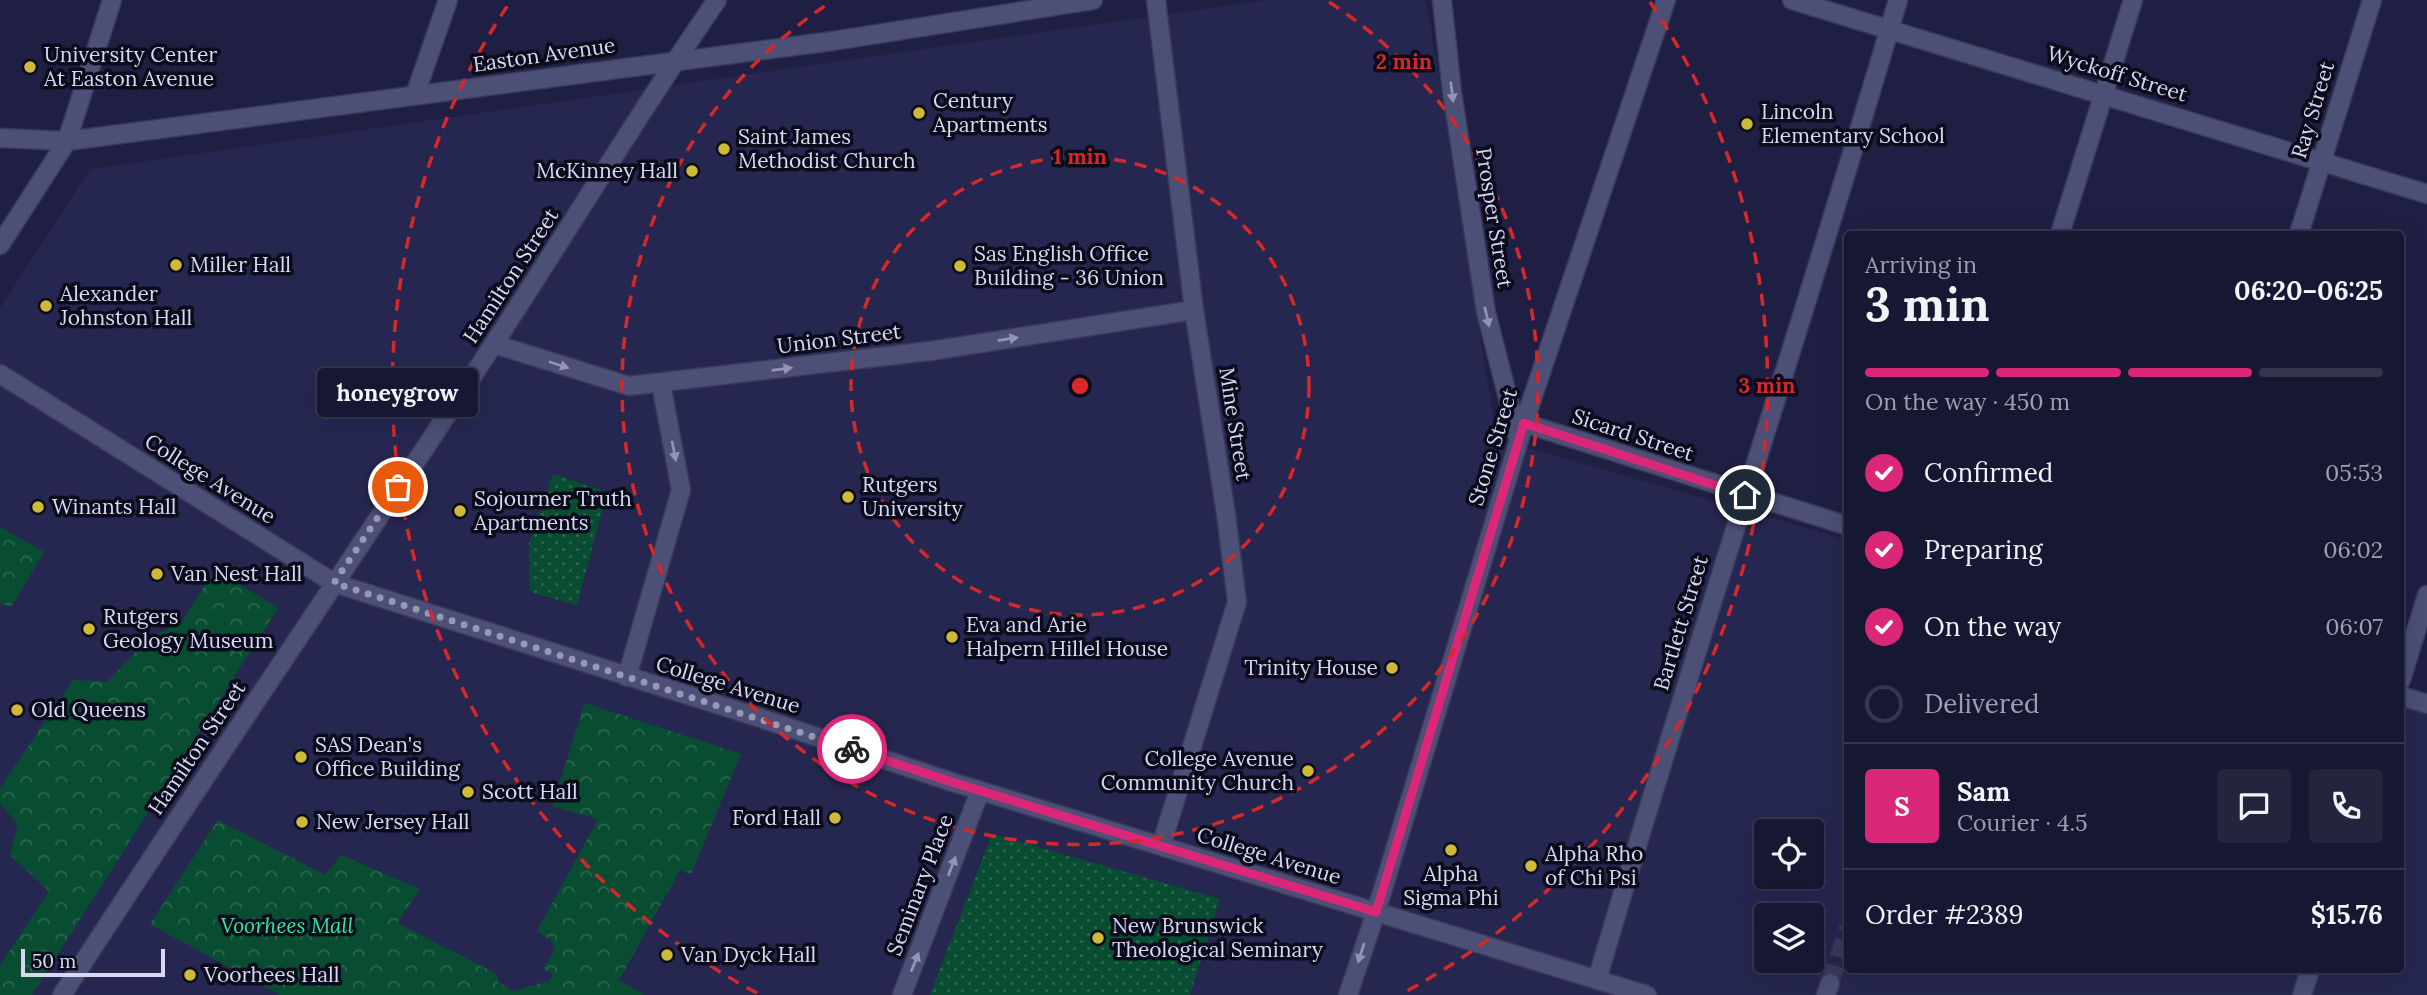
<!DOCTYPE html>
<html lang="en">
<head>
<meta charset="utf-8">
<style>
	:root { --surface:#161732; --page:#23243e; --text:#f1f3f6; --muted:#9e9fac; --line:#35364d; --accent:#db2777 }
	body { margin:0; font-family:Lora,serif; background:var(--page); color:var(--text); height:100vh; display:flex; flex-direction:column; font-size:26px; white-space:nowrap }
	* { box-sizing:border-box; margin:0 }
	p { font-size:23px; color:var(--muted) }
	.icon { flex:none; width:38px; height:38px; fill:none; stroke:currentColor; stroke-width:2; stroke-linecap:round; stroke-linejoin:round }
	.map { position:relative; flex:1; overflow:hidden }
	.drawer { position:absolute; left:1844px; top:231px; width:560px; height:742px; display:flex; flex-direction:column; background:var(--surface); border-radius:7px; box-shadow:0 7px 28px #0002,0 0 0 2px var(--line) }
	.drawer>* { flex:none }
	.fabs { position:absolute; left:1754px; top:819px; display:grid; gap:14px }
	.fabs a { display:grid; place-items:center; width:70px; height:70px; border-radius:7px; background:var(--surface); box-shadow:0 7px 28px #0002,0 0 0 2px var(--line); font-size:35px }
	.scale { position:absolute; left:21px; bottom:18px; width:144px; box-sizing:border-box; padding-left:7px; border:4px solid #d6d9f1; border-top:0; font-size:19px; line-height:24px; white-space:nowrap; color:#d6d9f1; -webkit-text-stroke:5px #0b0b1b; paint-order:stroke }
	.pin { position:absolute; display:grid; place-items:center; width:60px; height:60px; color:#fff; margin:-30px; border:4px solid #fff; border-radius:50%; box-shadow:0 2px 7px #0007 }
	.courier { position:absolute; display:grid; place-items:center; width:70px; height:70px; margin:-35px; border:5px solid #db2777; border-radius:50%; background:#fff; color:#222; box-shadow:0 2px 9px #0007 }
	.bubble { position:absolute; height:49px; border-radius:7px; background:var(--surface); box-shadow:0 7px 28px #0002,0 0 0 2px var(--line); font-size:23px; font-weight:700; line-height:49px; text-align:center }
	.summary em { font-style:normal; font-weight:700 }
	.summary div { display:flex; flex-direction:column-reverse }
	.summary { display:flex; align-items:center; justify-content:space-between; height:119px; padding:0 21px }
	h1 { font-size:46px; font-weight:700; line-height:52px }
	.bar { display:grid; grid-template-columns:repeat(4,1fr); gap:10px 7px; align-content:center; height:84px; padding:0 21px }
	.bar i { height:9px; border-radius:5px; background:var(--line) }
	.bar .current { background:var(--accent) }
	.bar p { grid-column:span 4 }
	.line { display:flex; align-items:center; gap:18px; padding:0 21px; border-top:2px solid var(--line) }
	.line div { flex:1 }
	.round { display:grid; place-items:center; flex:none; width:74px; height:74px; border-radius:7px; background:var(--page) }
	ol { padding:0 21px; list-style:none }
	li { display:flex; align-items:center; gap:21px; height:77px }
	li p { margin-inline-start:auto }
	li .icon { padding:7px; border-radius:50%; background:var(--accent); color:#fff; stroke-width:4 }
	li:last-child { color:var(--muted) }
	li i { width:38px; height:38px; border:4px solid var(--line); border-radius:50% }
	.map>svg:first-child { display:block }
</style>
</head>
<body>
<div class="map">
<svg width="2427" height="995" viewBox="0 0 2427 995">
	<defs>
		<pattern id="grass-dots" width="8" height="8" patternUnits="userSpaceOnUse" patternTransform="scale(1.75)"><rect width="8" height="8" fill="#084d31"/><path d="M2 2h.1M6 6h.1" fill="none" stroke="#2b664f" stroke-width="1.8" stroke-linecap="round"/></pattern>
		<pattern id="park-crowns" width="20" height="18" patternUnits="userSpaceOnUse" patternTransform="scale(1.75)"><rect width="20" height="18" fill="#084d31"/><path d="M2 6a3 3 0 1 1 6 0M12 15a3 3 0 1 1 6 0" fill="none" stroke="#2b664f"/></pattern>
	</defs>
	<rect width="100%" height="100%" fill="#1e1f42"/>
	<path fill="#262750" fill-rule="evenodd" d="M1266,0H1426L1497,439L1848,540V970H2401V696L2427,703V995H0V308L90,169ZM1766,831H1811V877H1766ZM1766,915H1811V961H1766Z"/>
	<g fill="url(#grass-dots)">
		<polygon points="553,474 607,492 577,605 530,592 529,543"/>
		<polygon points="992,834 1220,899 1190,995 930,995"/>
	</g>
	<g fill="url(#park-crowns)">
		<polygon points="0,527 44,552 11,607 0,603"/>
		<polygon points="215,569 278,608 32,995 0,995 0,965 49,891 10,855 18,824 0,804 0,788 73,680 107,682 150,637 181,623"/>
		<polygon points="585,703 741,754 691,874 680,870 619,980 645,995 280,995 150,924 218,820 325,875 341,855 420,889 397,923 497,974 498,982 514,991 549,981 553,974 543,969 555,950 551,940 537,931 598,819 552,806"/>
	</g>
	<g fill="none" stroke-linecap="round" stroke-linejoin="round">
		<polyline stroke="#3a3b5c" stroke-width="18" stroke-dasharray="18 9" stroke-linecap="butt" points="1830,983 1848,928"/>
		<g stroke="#3a3958" stroke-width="21">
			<g id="minor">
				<polyline points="1156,0 1194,310 1226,514 1237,602 1161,846"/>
				<polyline points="1442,0 1452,92 1486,312 1518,437"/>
				<polyline points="1792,0 2427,194"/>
				<polyline points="415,95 448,0"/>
				<polyline points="0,138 67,141 833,41 1093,0"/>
				<polyline points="2060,234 2133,0"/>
				<polyline points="2299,234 2372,0"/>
				<polyline points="0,245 67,141 112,0"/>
				<polyline points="494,344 629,386 930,351 1194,310"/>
				<polyline points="0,374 334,583 760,718 955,783 1647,995"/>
				<polyline points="1524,423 1848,526"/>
				<polyline points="627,677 681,490 661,384"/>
				<polyline points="2401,680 2427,595"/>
				<polyline points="2401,696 2427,704"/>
				<path d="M1597,980C1693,652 1802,328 1898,0"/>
				<path d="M62,995C204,776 352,560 495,342C570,228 639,112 717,0"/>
				<polyline points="902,995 980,791"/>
				<polyline points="1348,995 1376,912 1526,417 1666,0"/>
				<polyline points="1826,995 1830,983"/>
				<polyline points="2302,995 2310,970"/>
			</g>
		</g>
		<use href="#minor" stroke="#4c4f76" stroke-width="18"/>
	</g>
	<defs><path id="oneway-solid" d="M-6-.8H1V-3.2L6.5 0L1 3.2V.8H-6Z" transform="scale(1.75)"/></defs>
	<g fill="#9194b4">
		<use href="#oneway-solid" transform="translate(1452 92) rotate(83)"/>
		<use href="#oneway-solid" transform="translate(1487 317) rotate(77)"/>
		<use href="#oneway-solid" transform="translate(1008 339) rotate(-9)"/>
		<use href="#oneway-solid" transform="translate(559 365) rotate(18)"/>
		<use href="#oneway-solid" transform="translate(782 369) rotate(-7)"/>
		<use href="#oneway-solid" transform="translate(674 451) rotate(79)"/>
		<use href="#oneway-solid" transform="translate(952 866) rotate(-69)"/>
		<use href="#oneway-solid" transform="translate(1361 953) rotate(108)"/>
		<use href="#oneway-solid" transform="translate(915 962) rotate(-68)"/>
	</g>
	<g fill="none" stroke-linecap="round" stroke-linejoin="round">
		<polyline stroke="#9698b4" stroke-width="7" stroke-dasharray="0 12.6" points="398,487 334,583 852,749"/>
		<polyline stroke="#db2777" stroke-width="9" points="852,749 955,783 1376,912 1524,423 1745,495"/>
	</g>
	<g fill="none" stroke="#d62828" stroke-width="3.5" stroke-dasharray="12 9">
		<circle cx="1080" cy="386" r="229"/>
		<path d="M1329 2A458 458 0 1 1 831 2"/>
		<path d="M757 993A687 687 0 0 1 510 2M1650 2A687 687 0 0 1 1403 993"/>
	</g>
	<g fill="#ceb938" stroke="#0b0b1b" stroke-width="2.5">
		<circle cx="30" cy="67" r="7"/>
		<circle cx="919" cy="113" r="7"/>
		<circle cx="1747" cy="124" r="7"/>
		<circle cx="724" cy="149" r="7"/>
		<circle cx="692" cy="171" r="7"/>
		<circle cx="176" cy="265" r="7"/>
		<circle cx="960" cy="266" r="7"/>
		<circle cx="46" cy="306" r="7"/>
		<circle cx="848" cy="497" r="7"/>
		<circle cx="38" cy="507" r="7"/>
		<circle cx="460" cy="511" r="7"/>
		<circle cx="157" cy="574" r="7"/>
		<circle cx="89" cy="629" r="7"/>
		<circle cx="952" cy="637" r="7"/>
		<circle cx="1392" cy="668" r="7"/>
		<circle cx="17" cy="710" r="7"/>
		<circle cx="301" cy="757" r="7"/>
		<circle cx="1308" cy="771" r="7"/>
		<circle cx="468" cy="792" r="7"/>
		<circle cx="835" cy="818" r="7"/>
		<circle cx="302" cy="822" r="7"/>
		<circle cx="1451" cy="850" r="7"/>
		<circle cx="1531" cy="866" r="7"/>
		<circle cx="1098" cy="938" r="7"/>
		<circle cx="667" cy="955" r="7"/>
		<circle cx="190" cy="975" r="7"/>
	</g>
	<g text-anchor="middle" stroke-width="7" stroke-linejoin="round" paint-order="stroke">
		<g font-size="21" fill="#d6d9f1" stroke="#0b0b1b" text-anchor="start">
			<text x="44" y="62">University Center<tspan x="44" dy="24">At Easton Avenue</tspan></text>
			<text x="933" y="108">Century<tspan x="933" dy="24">Apartments</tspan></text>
			<text x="1761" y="119">Lincoln<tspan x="1761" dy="24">Elementary School</tspan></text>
			<text x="738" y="144">Saint James<tspan x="738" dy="24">Methodist Church</tspan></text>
			<text x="678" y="178" text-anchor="end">McKinney Hall</text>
			<text x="974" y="261">Sas English Office<tspan x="974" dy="24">Building - 36 Union</tspan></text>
			<text x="190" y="272">Miller Hall</text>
			<text x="60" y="301">Alexander<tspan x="60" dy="24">Johnston Hall</tspan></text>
			<text x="862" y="492">Rutgers<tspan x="862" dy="24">University</tspan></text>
			<text x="474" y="506">Sojourner Truth<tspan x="474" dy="24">Apartments</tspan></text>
			<text x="52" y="514">Winants Hall</text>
			<text x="171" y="581">Van Nest Hall</text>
			<text x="103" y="624">Rutgers<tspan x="103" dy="24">Geology Museum</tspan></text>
			<text x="966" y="632">Eva and Arie<tspan x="966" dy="24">Halpern Hillel House</tspan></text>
			<text x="1378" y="675" text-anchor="end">Trinity House</text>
			<text x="31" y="717">Old Queens</text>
			<text x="315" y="752">SAS Dean's<tspan x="315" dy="24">Office Building</tspan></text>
			<text x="1294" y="766" text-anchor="end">College Avenue<tspan x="1294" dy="24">Community Church</tspan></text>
			<text x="482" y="799">Scott Hall</text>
			<text x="821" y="825" text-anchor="end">Ford Hall</text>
			<text x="316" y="829">New Jersey Hall</text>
			<text x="1545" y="861">Alpha Rho<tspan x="1545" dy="24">of Chi Psi</tspan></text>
			<text x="1451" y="881" text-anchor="middle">Alpha<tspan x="1451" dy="24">Sigma Phi</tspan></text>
			<text x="1112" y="933">New Brunswick<tspan x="1112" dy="24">Theological Seminary</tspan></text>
			<text x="681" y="962">Van Dyck Hall</text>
			<text x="204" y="982">Voorhees Hall</text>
		</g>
		<g font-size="21" fill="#d6d9f1" stroke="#0b0b1b">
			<text transform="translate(544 55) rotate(-8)" y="7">Easton Avenue</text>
			<text transform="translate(2117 74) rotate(17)" y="7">Wyckoff Street</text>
			<text transform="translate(2313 110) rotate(-73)" y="7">Ray Street</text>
			<text transform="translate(1494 218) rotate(81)" y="7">Prosper Street</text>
			<text transform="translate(511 276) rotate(-57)" y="7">Hamilton Street</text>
			<text transform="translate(839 339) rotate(-7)" y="7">Union Street</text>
			<text transform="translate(1235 424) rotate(81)" y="7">Mine Street</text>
			<text transform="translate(1633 435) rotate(18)" y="7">Sicard Street</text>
			<text transform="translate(1493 447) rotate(-73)" y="7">Stone Street</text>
			<text transform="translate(210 479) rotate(32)" y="7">College Avenue</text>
			<text transform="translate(1681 623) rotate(-73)" y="7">Bartlett Street</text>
			<text transform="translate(728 685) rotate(17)" y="7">College Avenue</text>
			<text transform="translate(197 748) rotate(-56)" y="7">Hamilton Street</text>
			<text transform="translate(1269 856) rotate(17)" y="7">College Avenue</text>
			<text transform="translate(920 885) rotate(-69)" y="7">Seminary Place</text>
		</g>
		<g font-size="21" font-style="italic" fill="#2fec9f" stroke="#0b0b1b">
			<text x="287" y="933">Voorhees Mall</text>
		</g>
	</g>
	<circle cx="1080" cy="386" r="10" fill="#d62828" stroke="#0b0b1b" stroke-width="3.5"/>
	<g font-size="21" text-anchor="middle" font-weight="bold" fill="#d62828" stroke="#0b0b1b" stroke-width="7" stroke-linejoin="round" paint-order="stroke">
		<text x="1404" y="69">2 min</text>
		<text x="1080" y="164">1 min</text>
		<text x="1767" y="393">3 min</text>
	</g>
</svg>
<div class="fabs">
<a><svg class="icon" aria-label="locate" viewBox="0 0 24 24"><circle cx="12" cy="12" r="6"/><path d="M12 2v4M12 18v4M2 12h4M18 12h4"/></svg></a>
<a><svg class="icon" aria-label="layers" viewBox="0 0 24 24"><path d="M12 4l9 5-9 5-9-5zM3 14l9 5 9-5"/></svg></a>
</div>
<div class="scale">50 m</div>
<div class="pin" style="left:398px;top:487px;background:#ea580c"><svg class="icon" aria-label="bag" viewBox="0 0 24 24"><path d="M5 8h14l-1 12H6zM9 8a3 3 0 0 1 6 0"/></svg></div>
<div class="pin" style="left:1745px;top:495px;background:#1f2937"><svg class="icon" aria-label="home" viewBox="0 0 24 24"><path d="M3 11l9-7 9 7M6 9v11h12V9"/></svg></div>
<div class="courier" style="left:852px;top:749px"><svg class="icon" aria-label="bike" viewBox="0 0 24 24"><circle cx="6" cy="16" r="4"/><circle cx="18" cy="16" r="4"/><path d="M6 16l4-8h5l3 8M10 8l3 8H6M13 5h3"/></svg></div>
<div class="bubble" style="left:317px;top:368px;width:161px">honeygrow</div>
<section class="drawer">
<div class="summary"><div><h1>3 min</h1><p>Arriving in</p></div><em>06:20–06:25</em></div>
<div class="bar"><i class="current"></i><i class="current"></i><i class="current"></i><i></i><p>On the way · 450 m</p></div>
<ol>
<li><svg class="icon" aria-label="check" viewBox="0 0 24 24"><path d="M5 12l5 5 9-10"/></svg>Confirmed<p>05:53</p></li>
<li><svg class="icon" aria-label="check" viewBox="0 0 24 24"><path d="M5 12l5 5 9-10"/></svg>Preparing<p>06:02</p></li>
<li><svg class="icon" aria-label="check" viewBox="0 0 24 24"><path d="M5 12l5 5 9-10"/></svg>On the way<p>06:07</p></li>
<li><i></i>Delivered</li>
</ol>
<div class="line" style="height:126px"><b class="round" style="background:var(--accent);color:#fff">S</b><div><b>Sam</b><p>Courier · 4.5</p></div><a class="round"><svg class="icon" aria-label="chat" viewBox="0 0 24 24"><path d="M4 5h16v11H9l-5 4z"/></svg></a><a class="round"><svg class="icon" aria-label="phone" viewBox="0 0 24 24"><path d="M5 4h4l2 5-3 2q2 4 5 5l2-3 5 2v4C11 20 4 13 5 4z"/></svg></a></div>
<div class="line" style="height:91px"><div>Order #2389</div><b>$15.76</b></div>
</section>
</div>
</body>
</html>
